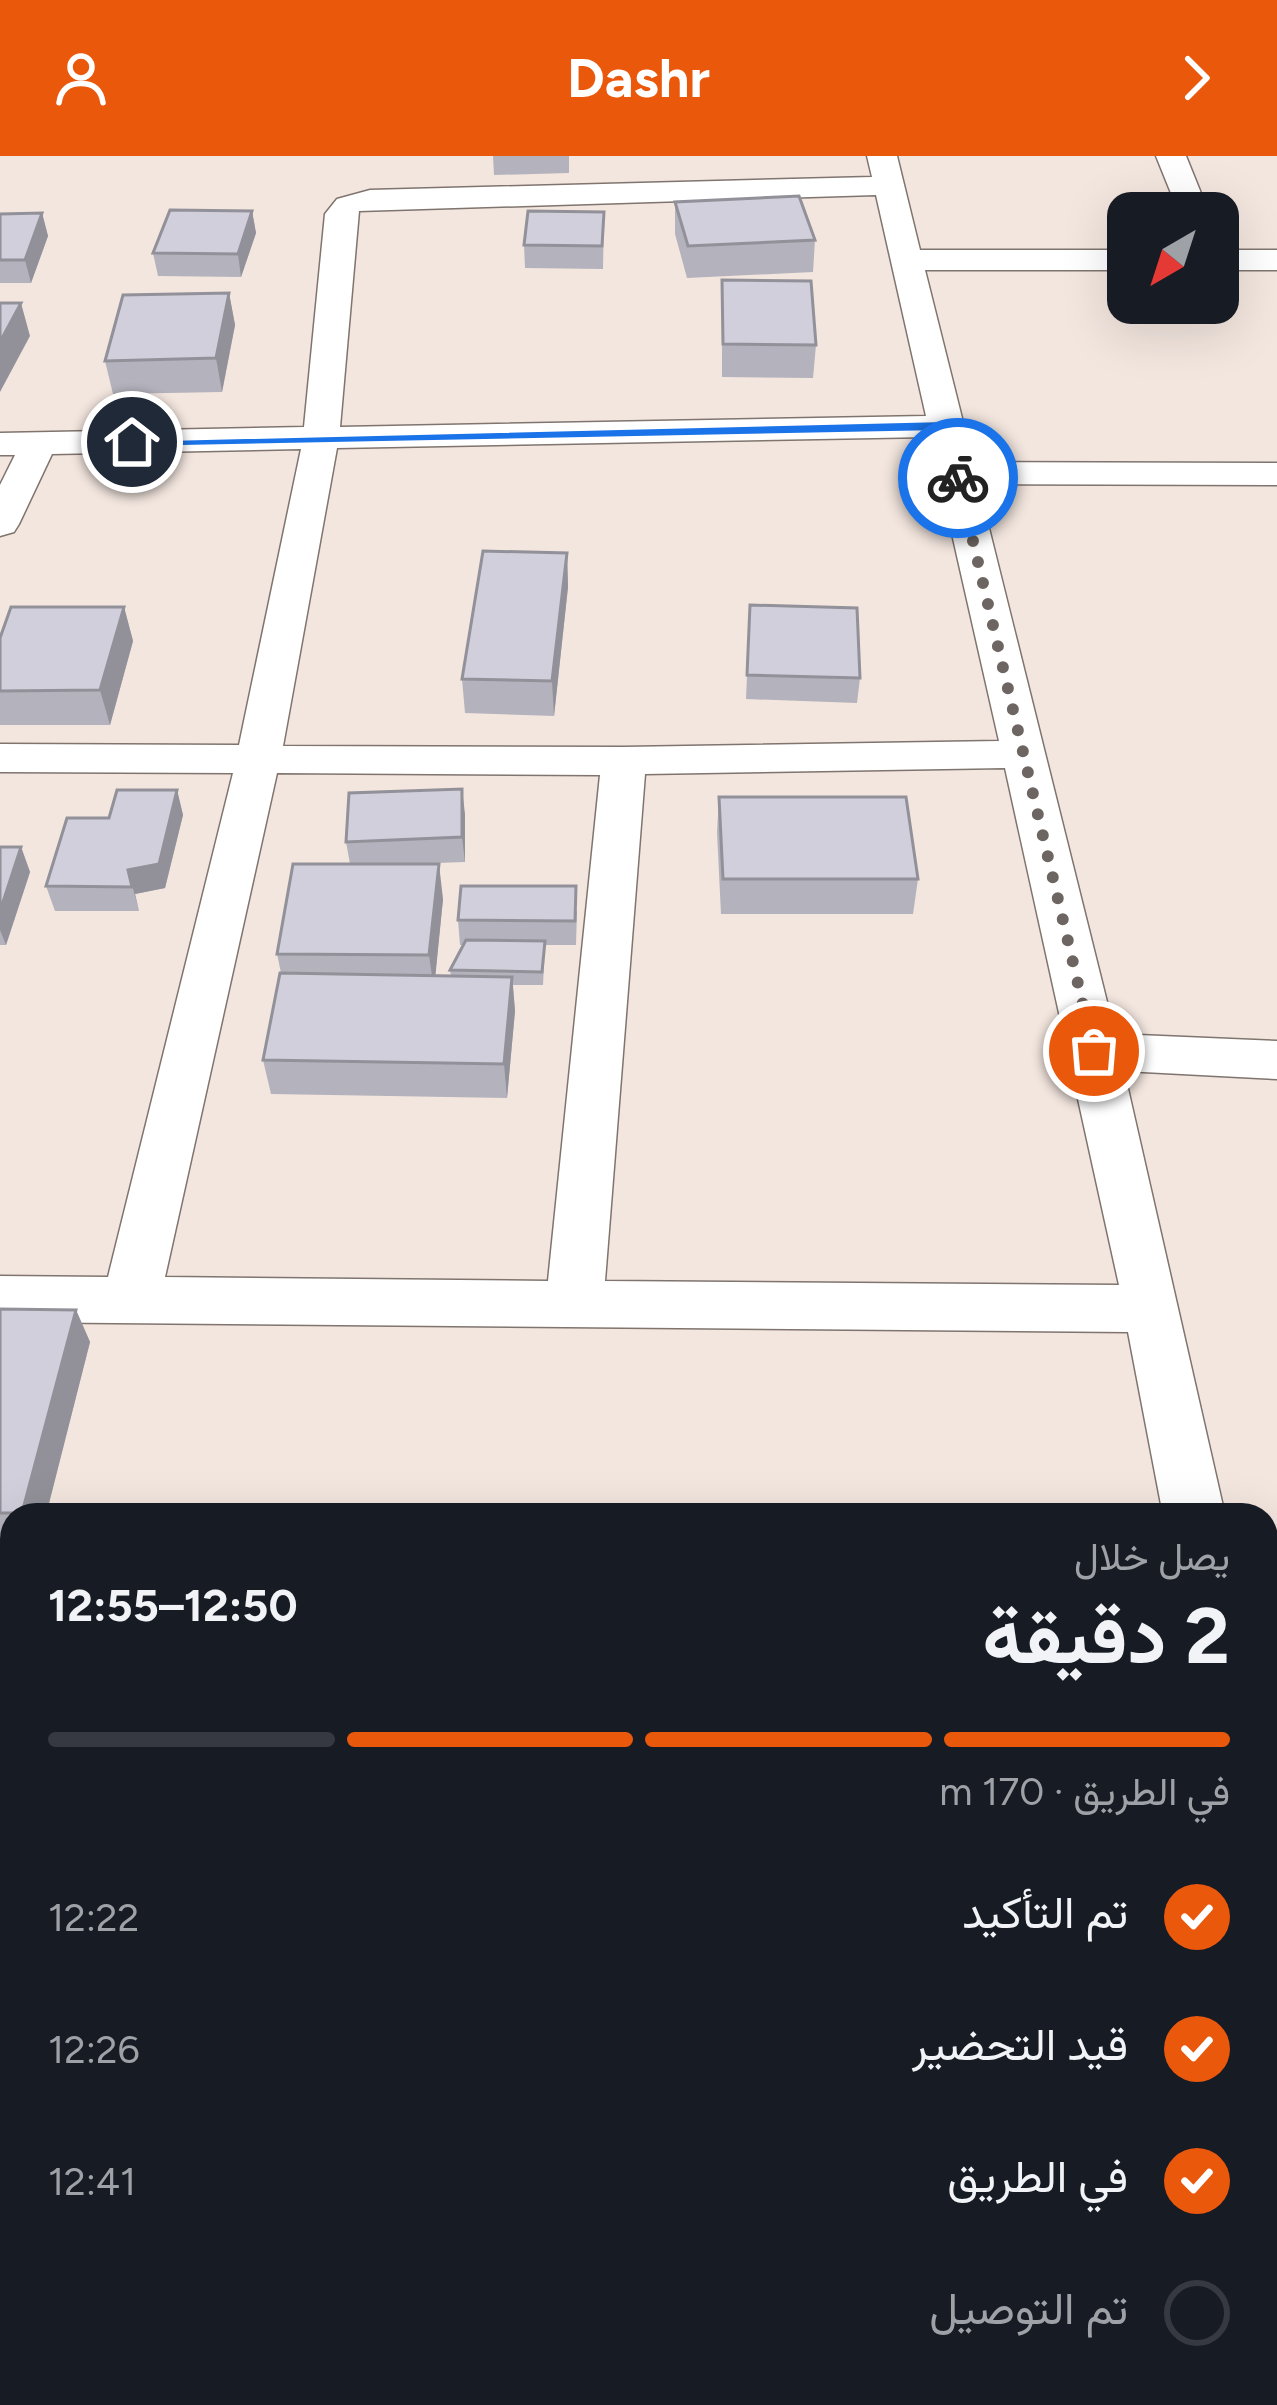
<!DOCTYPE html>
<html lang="ar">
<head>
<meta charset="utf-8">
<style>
	:root { --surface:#171b24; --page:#242831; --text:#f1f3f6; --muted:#9ea1a6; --line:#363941; --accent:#ea580c }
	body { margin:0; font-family:Figtree,Vazirmatn,sans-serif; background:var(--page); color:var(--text); direction:rtl; height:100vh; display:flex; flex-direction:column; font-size:45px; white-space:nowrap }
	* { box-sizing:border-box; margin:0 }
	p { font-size:39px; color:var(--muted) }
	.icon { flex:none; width:66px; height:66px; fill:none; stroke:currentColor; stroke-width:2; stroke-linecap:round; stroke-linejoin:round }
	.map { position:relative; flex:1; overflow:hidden; direction:ltr }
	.sheet { position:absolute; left:0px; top:1347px; width:1278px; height:903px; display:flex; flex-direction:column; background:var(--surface); border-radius:36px 36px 0 0; box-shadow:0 12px 48px #0002; direction:rtl }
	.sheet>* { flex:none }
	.needle { width:78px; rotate:219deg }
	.controls { position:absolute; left:1107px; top:36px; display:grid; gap:24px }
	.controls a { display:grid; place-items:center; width:132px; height:132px; border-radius:24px; background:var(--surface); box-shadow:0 12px 48px #0002; font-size:60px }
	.pin { position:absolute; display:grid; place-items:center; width:102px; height:102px; color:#fff; margin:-51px; border:6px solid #fff; border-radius:50%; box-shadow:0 3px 12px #0007 }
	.courier { position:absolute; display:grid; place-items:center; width:120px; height:120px; margin:-60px; border:9px solid #1a73e8; border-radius:50%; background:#fff; color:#222; box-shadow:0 3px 15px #0007 }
	.headline em { font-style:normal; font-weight:700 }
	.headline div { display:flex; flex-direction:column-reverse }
	.headline { display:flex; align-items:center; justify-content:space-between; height:204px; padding:0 48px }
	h1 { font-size:78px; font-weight:700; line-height:90px }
	.bar { display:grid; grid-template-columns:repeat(4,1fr); gap:18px 12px; align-content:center; height:144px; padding:0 48px }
	.bar i { height:15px; border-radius:9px; background:var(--line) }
	.bar .active { background:var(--accent) }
	.bar p { grid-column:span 4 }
	ol { padding:0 48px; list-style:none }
	li { display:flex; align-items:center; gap:36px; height:132px }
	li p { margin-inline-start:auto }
	li .icon { padding:12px; border-radius:50%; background:var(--accent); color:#fff; stroke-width:4 }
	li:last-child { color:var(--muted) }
	li i { width:66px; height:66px; border:6px solid var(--line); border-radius:50% }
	header { display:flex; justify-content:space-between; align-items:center; height:156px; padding:0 48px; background:var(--accent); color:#fff; font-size:54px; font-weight:700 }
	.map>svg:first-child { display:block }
</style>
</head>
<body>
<header><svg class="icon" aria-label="forward" viewBox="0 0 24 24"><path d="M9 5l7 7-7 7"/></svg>Dashr<svg class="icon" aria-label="person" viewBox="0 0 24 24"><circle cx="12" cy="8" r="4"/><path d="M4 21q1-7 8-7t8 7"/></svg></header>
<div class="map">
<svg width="1277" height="2249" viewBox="0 0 1277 2249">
	<rect width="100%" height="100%" fill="#f3e6df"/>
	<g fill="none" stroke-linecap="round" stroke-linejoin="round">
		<g stroke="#7f746e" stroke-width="3">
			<g id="minor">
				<path d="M867,0H897L920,94H1128V114H925L973,306L1277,307V329L978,328L1115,878L1277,885V923L1124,915L1225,1359H1163L1128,1176L0,1166V1120L108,1121L233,617L0,616V588L239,589L301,293L52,298L19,368L14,376L0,380V329L15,299H0V277L304,271L325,58L337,43L370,34L872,21ZM876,39L926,260L340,271L359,55ZM930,281L999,585L624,591L283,590L337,292ZM1005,612L1119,1129L605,1125L645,618ZM277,617L600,619L548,1125L165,1121Z"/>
				<polygon points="1156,0 1186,0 1209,57 1179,57"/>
				<rect x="1218" y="94" width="59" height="20"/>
				<polygon points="1266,1689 1277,1694 1277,1818 1266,1813"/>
			</g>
		</g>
		<use href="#minor" fill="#fff" fill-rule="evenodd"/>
	</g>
	<g fill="#b4b2bc">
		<polygon points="493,0 569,0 569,17 494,19"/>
		<polygon points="675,46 815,84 813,116 687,122 675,78"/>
		<polygon points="252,55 256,77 241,121 158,120 153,97"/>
		<polygon points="604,56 603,113 525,112 524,89"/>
		<polygon points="42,57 48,80 31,127 0,127 0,58"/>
		<polygon points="722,124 816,189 813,222 722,221"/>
		<polygon points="229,137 235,169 222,236 113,238 105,205"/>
		<polygon points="567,397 568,431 554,560 465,557 462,523"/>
		<polygon points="750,449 860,522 857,547 746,543"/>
		<polygon points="124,451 133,485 110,569 0,569 0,482"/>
		<polygon points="177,634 183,659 165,732 135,738 139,755 55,755 46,730"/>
		<polygon points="719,641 918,723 913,758 721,758 717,676"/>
		<polygon points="465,658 465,706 408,708 443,743 435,820 451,820 450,814 464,789 460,789 458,764 577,755 576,789 545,789 543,829 513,829 515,855 507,942 271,938 263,904 281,817 277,798 350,708 346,686"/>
		<polygon points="0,691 21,691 30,716 6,789 0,789"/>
		<polygon points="0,1153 76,1154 90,1186 46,1359 12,1359 12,1385 0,1385"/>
	</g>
	<g fill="#929199">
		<polygon points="252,55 256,77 241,121 238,98"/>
		<polygon points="42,57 48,80 31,127 25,104"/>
		<polygon points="229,137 235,169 222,236 216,202"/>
		<polygon points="21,147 30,180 0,236 0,186"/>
		<polygon points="567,397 568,431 554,560 552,525"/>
		<polygon points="124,451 133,485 110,569 100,534"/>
		<polygon points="462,633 465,658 465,706 462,681"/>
		<polygon points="177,634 183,659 165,732 135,738 139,755 128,714"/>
		<polygon points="21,691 30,716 6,789 0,774 0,755"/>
		<polygon points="439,708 443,743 434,834 429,799"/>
		<polygon points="512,821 515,855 507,942 504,908"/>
		<polygon points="76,1154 90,1186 46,1359 24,1359 22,1357"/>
	</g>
	<g fill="#d1cfdb" stroke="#929199" stroke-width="3">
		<polygon points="799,40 815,84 688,90 675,46"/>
		<polygon points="170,54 252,55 238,98 153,97"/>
		<polygon points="528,55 604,56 602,90 524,89"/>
		<polygon points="42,57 25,104 0,104 0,58"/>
		<polygon points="722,124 811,125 816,189 723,188"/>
		<polygon points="229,137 216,202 105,205 123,139"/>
		<polygon points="0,147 21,147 0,186"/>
		<polygon points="483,395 567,397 552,525 462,523"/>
		<polygon points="750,449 857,452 860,522 747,519"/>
		<polygon points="11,451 124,451 100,534 0,535 0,482"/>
		<polygon points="462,633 462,681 346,686 349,637"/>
		<polygon points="117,634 177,634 159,708 128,714 132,731 46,730 67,662 109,662"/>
		<polygon points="719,641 906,641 918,723 723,723"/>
		<polygon points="0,691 21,691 0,755"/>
		<polygon points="293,708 439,708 429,799 277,798"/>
		<polygon points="461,730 576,730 575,765 458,764"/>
		<polygon points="466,784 545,785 542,816 450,814"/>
		<polygon points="280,817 512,821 504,908 263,904"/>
		<polygon points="0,1153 76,1154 22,1357 0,1357"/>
	</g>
	<polygon fill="#1a73e8" points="946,266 952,270 965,322 958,326 952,322 941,274 132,290 126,286"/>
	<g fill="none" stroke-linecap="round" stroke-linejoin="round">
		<polyline stroke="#6d6562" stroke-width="12" stroke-dasharray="0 21.6" points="958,322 1094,895"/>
	</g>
</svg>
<div class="controls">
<a><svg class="needle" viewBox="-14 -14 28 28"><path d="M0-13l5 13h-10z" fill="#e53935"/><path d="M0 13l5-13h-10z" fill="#9ea1a6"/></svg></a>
</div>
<div class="pin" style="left:1094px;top:895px;background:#ea580c"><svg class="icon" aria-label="bag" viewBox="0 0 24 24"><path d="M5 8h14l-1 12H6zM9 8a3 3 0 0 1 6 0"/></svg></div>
<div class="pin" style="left:132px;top:286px;background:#1f2937"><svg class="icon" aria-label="home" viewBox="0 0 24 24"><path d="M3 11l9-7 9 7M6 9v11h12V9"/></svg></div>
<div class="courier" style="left:958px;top:322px"><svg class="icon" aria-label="bike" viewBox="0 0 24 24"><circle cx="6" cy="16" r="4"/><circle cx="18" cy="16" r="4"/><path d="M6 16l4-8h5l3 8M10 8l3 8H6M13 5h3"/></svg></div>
<section class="sheet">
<div class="headline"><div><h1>2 دقيقة</h1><p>يصل خلال</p></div><em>12:50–12:55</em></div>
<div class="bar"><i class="active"></i><i class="active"></i><i class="active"></i><i></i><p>في الطريق · 170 m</p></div>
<ol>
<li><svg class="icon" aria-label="check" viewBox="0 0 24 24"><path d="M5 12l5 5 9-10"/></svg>تم التأكيد<p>12:22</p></li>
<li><svg class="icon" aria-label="check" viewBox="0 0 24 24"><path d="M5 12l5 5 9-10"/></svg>قيد التحضير<p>12:26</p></li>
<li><svg class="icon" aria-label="check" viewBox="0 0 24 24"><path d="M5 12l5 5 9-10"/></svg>في الطريق<p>12:41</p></li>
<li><i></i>تم التوصيل</li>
</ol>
</section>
</div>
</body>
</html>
